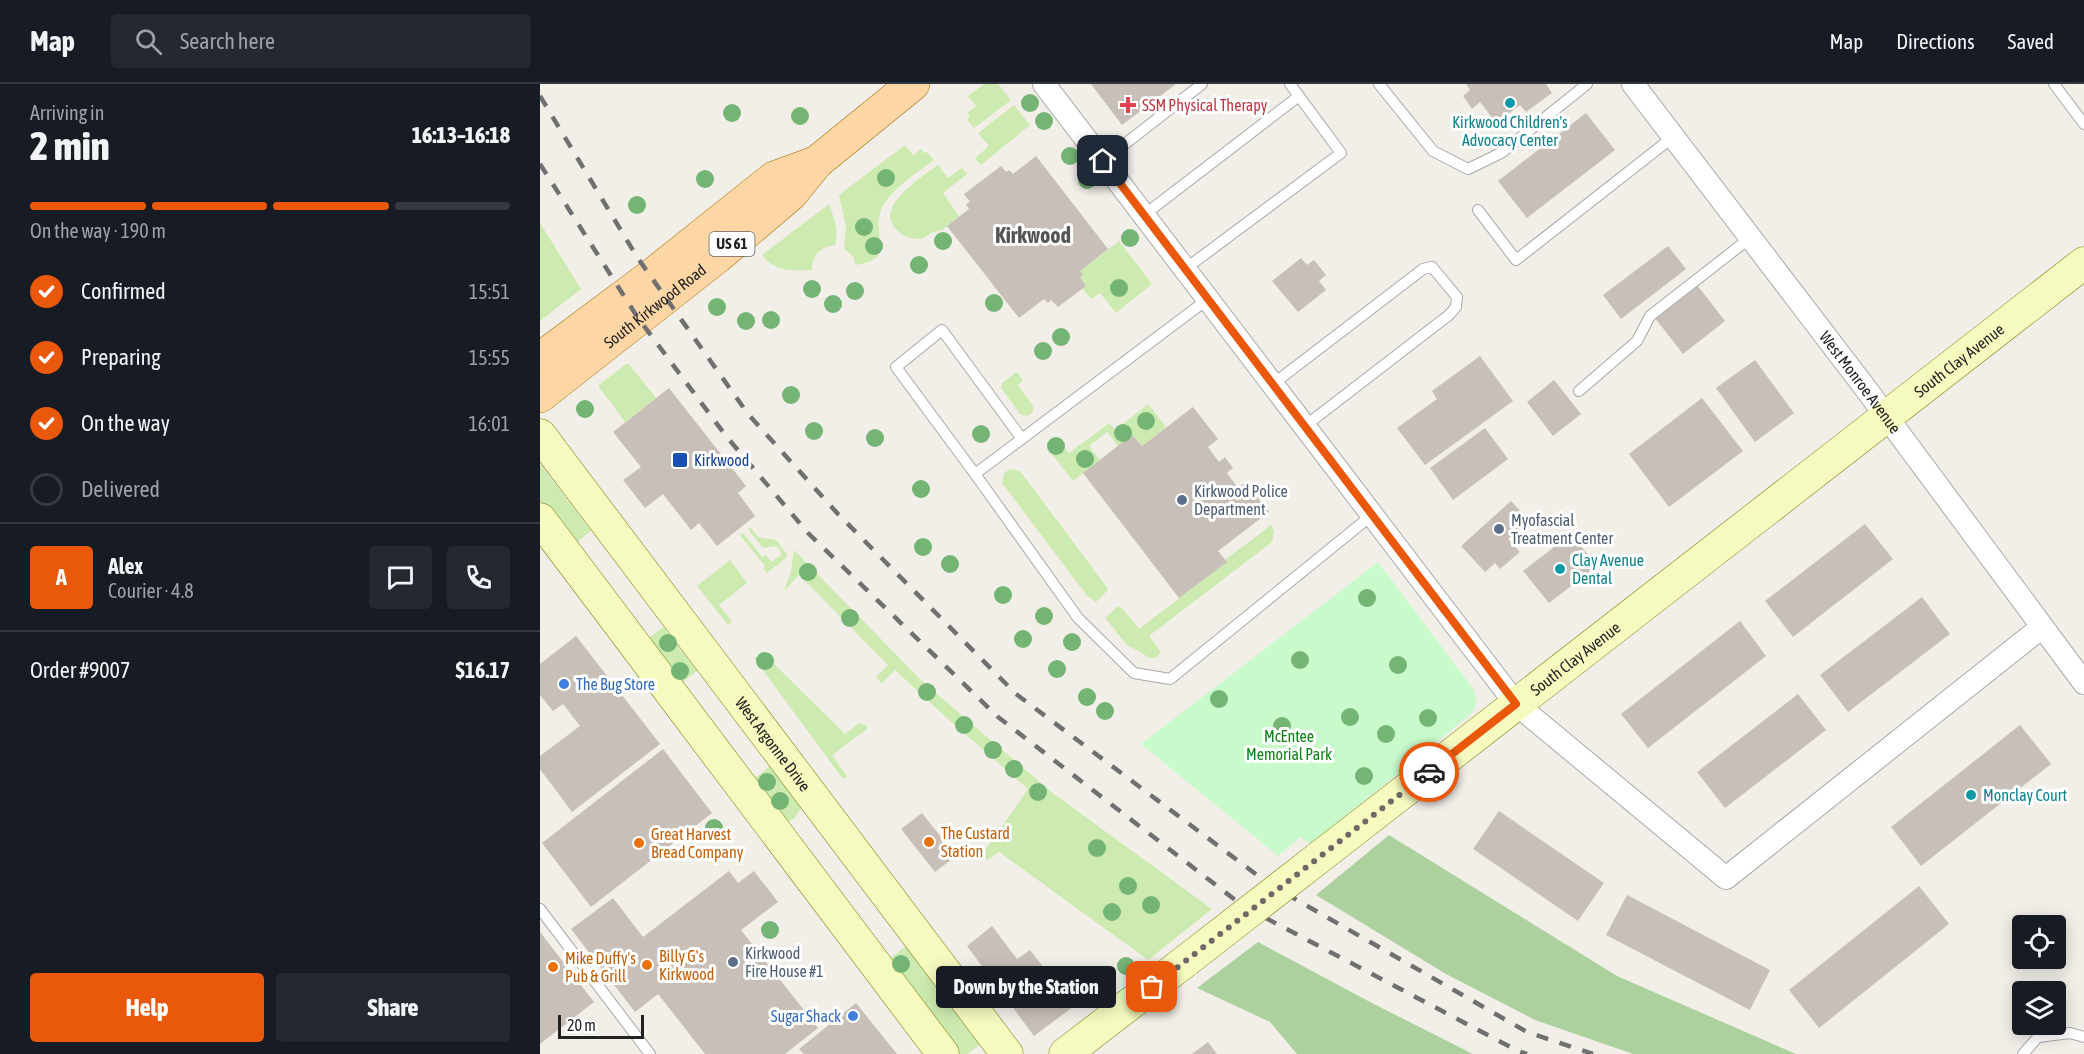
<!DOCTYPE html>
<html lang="en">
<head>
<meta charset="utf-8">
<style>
	:root { --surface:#171b24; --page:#242831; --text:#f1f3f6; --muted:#9ea1a6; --line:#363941; --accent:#ea580c }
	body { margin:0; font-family:"Asap Condensed",sans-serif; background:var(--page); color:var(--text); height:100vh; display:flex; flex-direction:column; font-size:22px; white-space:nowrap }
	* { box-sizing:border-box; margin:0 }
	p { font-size:20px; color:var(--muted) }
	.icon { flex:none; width:33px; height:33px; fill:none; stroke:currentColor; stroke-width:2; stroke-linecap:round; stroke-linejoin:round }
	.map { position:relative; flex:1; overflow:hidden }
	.drawer { display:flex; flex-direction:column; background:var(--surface); width:540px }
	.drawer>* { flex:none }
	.controls { position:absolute; left:1472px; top:831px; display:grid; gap:12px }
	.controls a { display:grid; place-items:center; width:54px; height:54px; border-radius:6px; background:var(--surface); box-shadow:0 3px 15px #0003; font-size:30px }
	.scale { position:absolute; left:18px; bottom:15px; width:86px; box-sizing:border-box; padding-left:6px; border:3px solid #222; border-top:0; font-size:16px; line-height:21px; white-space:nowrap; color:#222; -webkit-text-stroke:4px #fff; paint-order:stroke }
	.pin { position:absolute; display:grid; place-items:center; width:51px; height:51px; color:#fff; margin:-26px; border-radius:12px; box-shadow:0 3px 9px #0006 }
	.courier { position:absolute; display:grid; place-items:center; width:60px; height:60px; margin:-30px; border:4px solid #ea580c; border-radius:50%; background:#fff; color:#222; box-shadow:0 2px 8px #0007 }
	.bubble { position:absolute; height:42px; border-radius:6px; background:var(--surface); box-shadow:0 3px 15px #0003; font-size:20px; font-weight:800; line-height:42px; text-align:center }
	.headline em { font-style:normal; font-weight:800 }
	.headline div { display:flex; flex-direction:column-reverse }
	.headline { display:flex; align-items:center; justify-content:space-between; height:102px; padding:0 30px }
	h1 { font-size:39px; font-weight:800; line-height:45px }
	.bar { display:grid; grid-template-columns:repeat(4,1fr); gap:9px 6px; align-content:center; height:72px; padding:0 30px }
	.bar i { height:8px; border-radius:4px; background:var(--line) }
	.bar .active { background:var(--accent) }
	.bar p { grid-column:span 4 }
	.line { display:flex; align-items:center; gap:15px; padding:0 30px; border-top:2px solid var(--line) }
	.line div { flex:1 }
	.round { display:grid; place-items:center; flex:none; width:63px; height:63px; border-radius:6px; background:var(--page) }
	ol { padding:0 30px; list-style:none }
	li { display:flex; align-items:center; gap:18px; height:66px }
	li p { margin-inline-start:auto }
	li .icon { padding:6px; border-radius:50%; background:var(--accent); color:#fff; stroke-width:4 }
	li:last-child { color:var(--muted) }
	li i { width:33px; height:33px; border:3px solid var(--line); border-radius:50% }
	.action { display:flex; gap:12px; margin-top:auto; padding:12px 30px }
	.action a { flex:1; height:69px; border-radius:6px; background:var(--accent); color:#fff; font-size:24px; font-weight:800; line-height:69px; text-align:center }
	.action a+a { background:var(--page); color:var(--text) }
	header { display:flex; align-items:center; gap:36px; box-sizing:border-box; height:84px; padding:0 30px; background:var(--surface); border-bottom:2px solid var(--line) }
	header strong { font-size:28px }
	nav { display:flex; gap:33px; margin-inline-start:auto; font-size:21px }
	.search { width:420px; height:54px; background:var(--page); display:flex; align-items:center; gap:15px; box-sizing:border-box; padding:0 21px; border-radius:6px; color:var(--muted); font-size:22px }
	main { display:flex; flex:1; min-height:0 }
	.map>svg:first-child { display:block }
</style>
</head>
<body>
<header>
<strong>Map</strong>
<div class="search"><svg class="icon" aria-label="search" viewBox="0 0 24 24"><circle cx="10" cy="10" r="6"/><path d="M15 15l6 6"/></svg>Search here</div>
<nav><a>Map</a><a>Directions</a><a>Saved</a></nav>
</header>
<main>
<section class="drawer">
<div class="headline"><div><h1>2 min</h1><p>Arriving in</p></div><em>16:13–16:18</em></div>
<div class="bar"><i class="active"></i><i class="active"></i><i class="active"></i><i></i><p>On the way · 190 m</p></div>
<ol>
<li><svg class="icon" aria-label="check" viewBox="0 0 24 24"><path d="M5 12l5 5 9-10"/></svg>Confirmed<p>15:51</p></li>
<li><svg class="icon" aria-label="check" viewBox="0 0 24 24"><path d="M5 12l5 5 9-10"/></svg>Preparing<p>15:55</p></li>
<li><svg class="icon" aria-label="check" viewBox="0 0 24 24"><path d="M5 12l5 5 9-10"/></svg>On the way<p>16:01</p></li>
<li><i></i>Delivered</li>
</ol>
<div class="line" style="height:108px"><b class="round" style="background:var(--accent);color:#fff">A</b><div><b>Alex</b><p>Courier · 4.8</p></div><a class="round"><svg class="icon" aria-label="chat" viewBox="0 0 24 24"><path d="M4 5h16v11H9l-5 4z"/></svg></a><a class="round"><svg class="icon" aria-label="phone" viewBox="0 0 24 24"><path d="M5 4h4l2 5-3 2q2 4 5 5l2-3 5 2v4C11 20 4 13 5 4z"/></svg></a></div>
<div class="line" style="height:78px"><div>Order #9007</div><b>$16.17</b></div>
<div class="action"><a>Help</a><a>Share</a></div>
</section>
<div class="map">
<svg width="1544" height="970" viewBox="0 0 1544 970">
	<rect width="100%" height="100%" fill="#f2efe9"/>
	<g fill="#cdebb0">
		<polygon points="444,0 458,0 471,16 434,44 427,36 430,33 427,29 436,22 428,12"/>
		<polygon points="474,21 490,41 441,81 435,74 449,62 438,49"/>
		<path d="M365,61L373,71L381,65L384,69L387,68L394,76C376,90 352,104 342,124C329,149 360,175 315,181L314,174L304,164L306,143L299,111Z"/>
		<path d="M398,81L408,94L422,84L427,90L403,109L419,132L402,146L393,148L382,155C371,155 363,153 356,145C334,122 382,93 398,81Z"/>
		<path d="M289,120C294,134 299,147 295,161C280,163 272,171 272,186C252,187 235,188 222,171Z"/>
		<polygon points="0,139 41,205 0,237"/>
		<polygon points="579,157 612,200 576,229 560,209 551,215 542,204 546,201 540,193 540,187"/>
		<polygon points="86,280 89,280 116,314 85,338 59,303 59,301"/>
		<polygon points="477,288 483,296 478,301 493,322 493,328 487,332 480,330 461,304 462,299"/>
		<polygon points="608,320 626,343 602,362 592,351 578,362 567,348 549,362 560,376 533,397 508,365 509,360 515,355 519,356 529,369 569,339 575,346"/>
		<polygon points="0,380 51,447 33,461 0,417"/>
		<polygon points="470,385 480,387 566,502 568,506 556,518 548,513 462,399 464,389"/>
		<polygon points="731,441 734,447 732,458 609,552 621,568 617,573 610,574 587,561 565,534 578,522 582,524 599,545 686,478 685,476"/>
		<polygon points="210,443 218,453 236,456 247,470 246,474 227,489 223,484 225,482 200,451 203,449 222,473 225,471 232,478 241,471 240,465 235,462 224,464 221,462 208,445"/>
		<polygon points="254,466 381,596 440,647 514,710 672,825 608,876 459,768 448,776 442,771 488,705 409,636 355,586 342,599 336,593 348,581 259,491 244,507 251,487"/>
		<polygon points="190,476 207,499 179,521 191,536 191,539 188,541 157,502"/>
		<polygon points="123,543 157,587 139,601 106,556"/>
		<polygon points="220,571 225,571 305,650 319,639 324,640 327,643 326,646 292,671 307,692 303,695 214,574"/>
		<polygon points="230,682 261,724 254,735 244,739 212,696"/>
		<polygon points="366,862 440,961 427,970 417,970 348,876"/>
	</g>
	<g fill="#add19e">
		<polygon points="849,751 1077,892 1256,970 1093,970 995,936 906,890 776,811"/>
		<polygon points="718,858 830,918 933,970 757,970 730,938 657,904"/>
	</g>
	<polygon fill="#c8facc" points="838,478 934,606 937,617 932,629 771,760 760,753 738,772 601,660"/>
	<g fill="#c7bfb8">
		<polygon points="551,0 636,0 582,41"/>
		<polygon points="926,0 1006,0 1012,9 986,28 980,21 956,39 940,18 932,25 923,12 930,6"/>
		<polygon points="1046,29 1075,66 987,134 958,97"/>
		<polygon points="496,72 568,165 540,187 543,191 540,193 546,202 518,223 511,216 508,219 504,215 479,234 407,142 429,125 426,120 430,118 424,110 461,82 466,88 469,86 473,90"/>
		<polygon points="1128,162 1146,185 1081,235 1063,211"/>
		<polygon points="761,174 767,181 774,176 786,191 779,197 786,206 758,228 732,197"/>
		<polygon points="1157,201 1185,237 1143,270 1115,234"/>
		<polygon points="940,272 973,317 885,381 857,344 897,315 892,307"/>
		<polygon points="1215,276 1254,329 1215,358 1176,304"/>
		<polygon points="1014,296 1041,330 1013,352 987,318"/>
		<polygon points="129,304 206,402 198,409 215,432 177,462 159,439 151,446 123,410 105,424 83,396 101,383 73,348"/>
		<polygon points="1162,314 1203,367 1129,423 1089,370"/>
		<polygon points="653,323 678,355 668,363 679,378 685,373 693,384 687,389 698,404 706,398 729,428 678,467 687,478 639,514 543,389 592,351 602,362"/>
		<polygon points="945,344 968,375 913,416 890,384"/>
		<polygon points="971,417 989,436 968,455 980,468 960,485 955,479 945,488 921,462"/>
		<polygon points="1325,440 1353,475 1253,553 1225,517"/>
		<polygon points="1031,450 1057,482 1009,519 983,487"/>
		<polygon points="1382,513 1410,550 1308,628 1280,591"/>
		<polygon points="1200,537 1226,572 1108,664 1081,630"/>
		<polygon points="36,552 120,660 32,728 0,685 0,672 40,642 23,620 13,627 0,611 0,580"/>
		<polygon points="1258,610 1286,646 1185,724 1157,688"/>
		<polygon points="1480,641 1511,680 1381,782 1351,743"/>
		<polygon points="123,665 172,729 51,823 2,759"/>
		<polygon points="959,727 1064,799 1038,837 933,765"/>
		<polygon points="382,729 416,772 395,788 361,745"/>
		<polygon points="189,787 198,799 214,787 238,818 201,846 278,944 245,970 165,970 118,910 95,928 31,845 73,814 103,853"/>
		<polygon points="1379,802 1409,840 1279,944 1249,906"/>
		<polygon points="1087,811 1230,886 1210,926 1066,851"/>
		<polygon points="452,842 477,875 490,866 511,893 520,887 542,916 494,952 427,862"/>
		<polygon points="0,848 54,918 0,960"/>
		<polygon points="316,919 357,970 264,970 259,965"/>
		<polygon points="668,958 677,970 652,970"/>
	</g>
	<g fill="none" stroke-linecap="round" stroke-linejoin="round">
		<g stroke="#a9a9a9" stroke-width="12">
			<g id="lane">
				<polyline points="839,0 893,67 928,85 961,69 1047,0"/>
				<polyline points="1514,0 1544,40"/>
				<polyline points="563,77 662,0"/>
				<polyline points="938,126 976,176 1133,53"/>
				<polyline points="604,131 759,12"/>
				<polyline points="645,185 801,69 750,0"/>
				<polyline points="668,215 435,390 538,534 594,589 630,595 832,431"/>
				<polyline points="733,300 883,185 892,183 917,213 916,223 909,231 765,342"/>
				<polyline points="1039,307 1097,257 1110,232 1210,154"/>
				<polyline points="435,390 356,283 402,246 482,355"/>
				<polyline points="0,825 110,970"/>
				<polyline points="1483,970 1498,953 1530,949 1544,953"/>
			</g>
		</g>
		<g stroke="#a9a9a9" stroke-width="24">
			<g id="street">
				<polyline points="504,0 976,620 1186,794 1502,543"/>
				<path id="s1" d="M1093,0L1326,305L1544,599"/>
			</g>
		</g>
		<g stroke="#707d05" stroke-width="33">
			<g id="secondary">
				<path id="s2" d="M0,351L467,970"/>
				<polyline points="0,435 403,970"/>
				<path id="s3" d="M777,775L1544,179"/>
				<polyline points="525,970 647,876"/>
			</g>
		</g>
		<g stroke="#a06b00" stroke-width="34">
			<g id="primary">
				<polyline points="0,275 111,192 234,94 275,79"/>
				<path id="s4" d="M0,312L177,173L251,110L277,78L373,0"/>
			</g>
		</g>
		<use href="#lane" stroke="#fff" stroke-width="10"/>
		<use href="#street" stroke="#fff" stroke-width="22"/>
		<use href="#secondary" stroke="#f7fabf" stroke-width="32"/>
		<use href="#primary" stroke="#fcd6a4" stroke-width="33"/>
		<g stroke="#707070" stroke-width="4.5" stroke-dasharray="12 12" stroke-linecap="butt">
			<polyline points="0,12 97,173 208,330 298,430 476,610 729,800 987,948 1053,970"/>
			<polyline points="0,80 98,234 186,352 268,449 458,633 703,822 978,967 987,970"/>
		</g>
		<g stroke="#707d05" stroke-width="33" stroke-linecap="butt">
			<polyline id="secondary-bridge" points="647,876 777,775"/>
		</g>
		<use href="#secondary-bridge" stroke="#f7fabf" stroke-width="32"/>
	</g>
	<g fill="#74b475">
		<circle cx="490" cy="19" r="9"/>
		<circle cx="192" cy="29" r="9"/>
		<circle cx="260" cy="32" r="9"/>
		<circle cx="504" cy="37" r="9"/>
		<circle cx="530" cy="72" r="9"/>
		<circle cx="346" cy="94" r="9"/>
		<circle cx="165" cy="95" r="9"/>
		<circle cx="547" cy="96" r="9"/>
		<circle cx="97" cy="121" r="9"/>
		<circle cx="324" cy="143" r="9"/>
		<circle cx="590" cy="154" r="9"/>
		<circle cx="403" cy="157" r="9"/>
		<circle cx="334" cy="162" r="9"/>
		<circle cx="379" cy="181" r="9"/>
		<circle cx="579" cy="204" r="9"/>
		<circle cx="272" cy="205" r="9"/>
		<circle cx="315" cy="207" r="9"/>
		<circle cx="454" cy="219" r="9"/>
		<circle cx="293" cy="220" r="9"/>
		<circle cx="177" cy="223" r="9"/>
		<circle cx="231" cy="236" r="9"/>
		<circle cx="206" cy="237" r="9"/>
		<circle cx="521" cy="253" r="9"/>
		<circle cx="503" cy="267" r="9"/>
		<circle cx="251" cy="311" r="9"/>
		<circle cx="45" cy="325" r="9"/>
		<circle cx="606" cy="337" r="9"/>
		<circle cx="274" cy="347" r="9"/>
		<circle cx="583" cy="349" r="9"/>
		<circle cx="441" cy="350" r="9"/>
		<circle cx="335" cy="354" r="9"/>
		<circle cx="516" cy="362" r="9"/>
		<circle cx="545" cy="375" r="9"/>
		<circle cx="381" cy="405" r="9"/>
		<circle cx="383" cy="463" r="9"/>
		<circle cx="410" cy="480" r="9"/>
		<circle cx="268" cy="488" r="9"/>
		<circle cx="463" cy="511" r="9"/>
		<circle cx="827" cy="514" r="9"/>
		<circle cx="504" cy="532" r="9"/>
		<circle cx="310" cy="534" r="9"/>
		<circle cx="483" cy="555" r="9"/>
		<circle cx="532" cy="558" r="9"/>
		<circle cx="128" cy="559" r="9"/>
		<circle cx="760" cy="576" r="9"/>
		<circle cx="225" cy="577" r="9"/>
		<circle cx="858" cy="581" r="9"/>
		<circle cx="517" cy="585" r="9"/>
		<circle cx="140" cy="587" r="9"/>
		<circle cx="387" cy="608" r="9"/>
		<circle cx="547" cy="613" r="9"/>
		<circle cx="679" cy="615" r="9"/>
		<circle cx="565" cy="627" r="9"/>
		<circle cx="810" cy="633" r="9"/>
		<circle cx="888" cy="634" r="9"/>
		<circle cx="424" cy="641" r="9"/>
		<circle cx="742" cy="642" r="9"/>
		<circle cx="846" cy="650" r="9"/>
		<circle cx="453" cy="666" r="9"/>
		<circle cx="474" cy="685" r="9"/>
		<circle cx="824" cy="692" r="9"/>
		<circle cx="227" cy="698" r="9"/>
		<circle cx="498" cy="708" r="9"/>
		<circle cx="240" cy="717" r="9"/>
		<circle cx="174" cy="744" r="9"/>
		<circle cx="557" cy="764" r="9"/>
		<circle cx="588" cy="802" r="9"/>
		<circle cx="611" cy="821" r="9"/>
		<circle cx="572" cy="828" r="9"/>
		<circle cx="230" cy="846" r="9"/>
		<circle cx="361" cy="880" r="9"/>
		<circle cx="586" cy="882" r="9"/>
	</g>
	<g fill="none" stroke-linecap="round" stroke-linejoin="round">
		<polyline stroke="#6b6a68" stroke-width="6" stroke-dasharray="0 10.8" points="612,903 889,688"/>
		<polyline stroke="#ea580c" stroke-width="8" points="563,77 976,620 889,688"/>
	</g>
	<g fill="#0f9aa8" stroke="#fff" stroke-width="2">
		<circle cx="970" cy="19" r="6"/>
		<circle cx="1020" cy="485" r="6"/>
		<circle cx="1431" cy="711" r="6"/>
	</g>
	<path fill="#e0444e" stroke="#fff" stroke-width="2" d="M585 12h6v6h6v6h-6v6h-6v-6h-6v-6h6z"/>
	<rect fill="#1a4fb4" stroke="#fff" stroke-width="2" x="132" y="368" width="16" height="16" rx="3"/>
	<g fill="#5c6f8a" stroke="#fff" stroke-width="2">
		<circle cx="642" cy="416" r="6"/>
		<circle cx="959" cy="445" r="6"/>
		<circle cx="193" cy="878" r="6"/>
	</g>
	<g fill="#3f7fe0" stroke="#fff" stroke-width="2">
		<circle cx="24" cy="600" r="6"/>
		<circle cx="313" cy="932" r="6"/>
	</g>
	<g fill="#e8710a" stroke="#fff" stroke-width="2">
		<circle cx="389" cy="758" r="6"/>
		<circle cx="99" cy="759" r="6"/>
		<circle cx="107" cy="881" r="6"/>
		<circle cx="13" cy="883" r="6"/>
	</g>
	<g text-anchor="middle" stroke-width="6" stroke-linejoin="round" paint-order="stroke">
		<rect fill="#fff" stroke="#646464" stroke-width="1.5" x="169.5" y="148" width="45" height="24" rx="4.5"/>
		<g font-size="15" font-weight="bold" fill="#222">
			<text x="192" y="165">US 61</text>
		</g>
		<g font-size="16" fill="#be3a42" stroke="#fff" text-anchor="start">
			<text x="602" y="27">SSM Physical Therapy</text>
		</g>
		<g font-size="16" fill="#0d838f" stroke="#fff" text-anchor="start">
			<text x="970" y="44" text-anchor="middle">Kirkwood Children's<tspan x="970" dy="18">Advocacy Center</tspan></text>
			<text x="1032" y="482">Clay Avenue<tspan x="1032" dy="18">Dental</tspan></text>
			<text x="1443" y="717">Monclay Court</text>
		</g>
		<g font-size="16" fill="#222" stroke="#fff">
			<text dy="6" stroke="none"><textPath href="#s4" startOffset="146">South Kirkwood Road</textPath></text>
			<text dy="6" stroke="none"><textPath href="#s3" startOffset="813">South Clay Avenue</textPath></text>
			<text dy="6" stroke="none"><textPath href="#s1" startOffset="375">West Monroe Avenue</textPath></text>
			<text dy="6" stroke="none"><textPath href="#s3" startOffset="327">South Clay Avenue</textPath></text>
			<text dy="6" stroke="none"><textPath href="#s2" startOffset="387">West Argonne Drive</textPath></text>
		</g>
		<g font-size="16" fill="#164399" stroke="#fff" text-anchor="start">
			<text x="154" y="382">Kirkwood</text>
		</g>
		<g font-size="16" fill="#4e5e75" stroke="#fff" text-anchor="start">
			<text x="654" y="413">Kirkwood Police<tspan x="654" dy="18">Department</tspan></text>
			<text x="971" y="442">Myofascial<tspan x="971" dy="18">Treatment Center</tspan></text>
			<text x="205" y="875">Kirkwood<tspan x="205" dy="18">Fire House #1</tspan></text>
		</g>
		<g font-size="16" fill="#366cbe" stroke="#fff" text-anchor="start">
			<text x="36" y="606">The Bug Store</text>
			<text x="301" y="938" text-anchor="end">Sugar Shack</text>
		</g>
		<g font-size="16" fill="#0c8416" stroke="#fff">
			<text x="749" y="658">McEntee<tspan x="749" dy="18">Memorial Park</tspan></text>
		</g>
		<g font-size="16" fill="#c56008" stroke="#fff" text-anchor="start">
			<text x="401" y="755">The Custard<tspan x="401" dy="18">Station</tspan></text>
			<text x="111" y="756">Great Harvest<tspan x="111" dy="18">Bread Company</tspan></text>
			<text x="119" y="878">Billy G's<tspan x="119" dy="18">Kirkwood</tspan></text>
			<text x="25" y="880">Mike Duffy's<tspan x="25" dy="18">Pub &amp; Grill</tspan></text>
		</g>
		<g font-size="22" font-weight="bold" fill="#555" stroke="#fff">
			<text x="493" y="159">Kirkwood</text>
		</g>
	</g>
</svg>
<div class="controls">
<a><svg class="icon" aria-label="locate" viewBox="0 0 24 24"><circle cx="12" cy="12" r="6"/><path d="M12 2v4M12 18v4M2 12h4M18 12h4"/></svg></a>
<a><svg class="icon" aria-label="layers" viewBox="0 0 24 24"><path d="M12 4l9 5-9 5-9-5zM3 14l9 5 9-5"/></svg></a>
</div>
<div class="scale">20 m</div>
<div class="pin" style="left:612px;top:903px;background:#ea580c"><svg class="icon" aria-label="bag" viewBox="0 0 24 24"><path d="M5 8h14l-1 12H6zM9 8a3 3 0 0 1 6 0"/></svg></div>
<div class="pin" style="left:563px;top:77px;background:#1f2937"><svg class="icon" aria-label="home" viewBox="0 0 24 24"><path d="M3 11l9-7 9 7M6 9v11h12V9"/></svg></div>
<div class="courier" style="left:889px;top:688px"><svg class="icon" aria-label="car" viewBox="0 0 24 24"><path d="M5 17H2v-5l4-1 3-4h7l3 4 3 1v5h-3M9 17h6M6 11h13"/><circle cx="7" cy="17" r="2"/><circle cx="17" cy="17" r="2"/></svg></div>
<div class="bubble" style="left:396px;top:882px;width:180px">Down by the Station</div>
</div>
</main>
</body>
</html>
